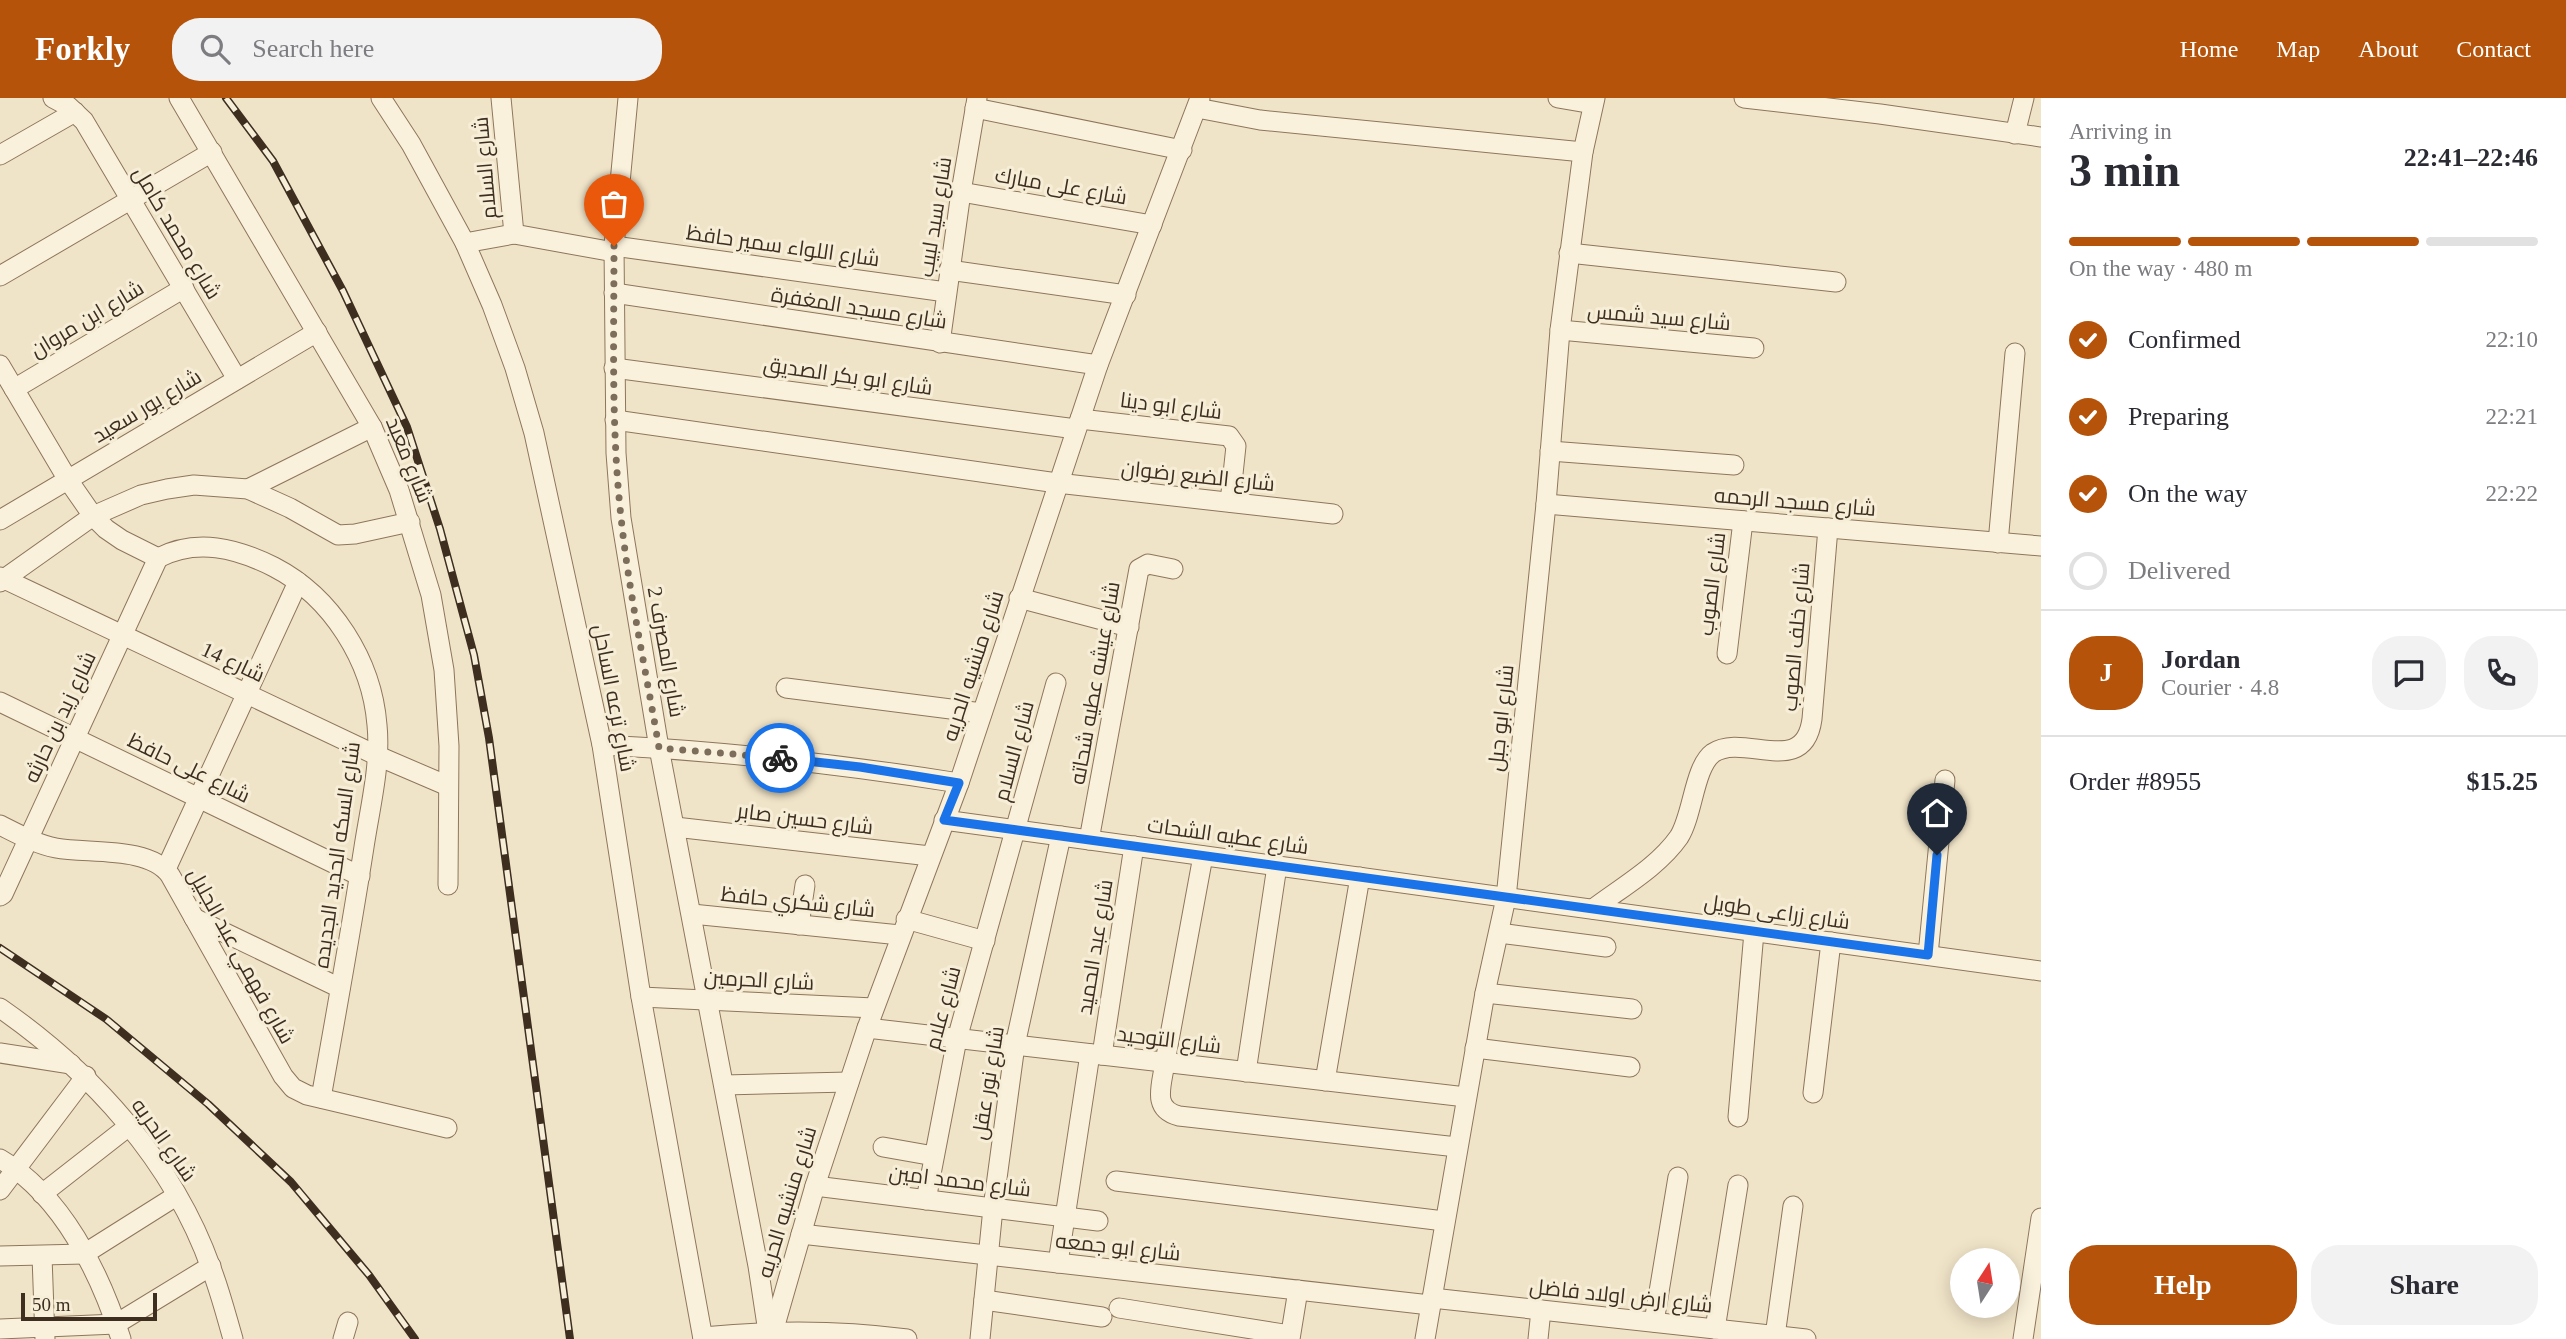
<!DOCTYPE html>
<html lang="en">
<head>
<meta charset="utf-8">
<style>
	:root { --surface:#fff; --page:#f2f2f3; --text:#2b2b33; --muted:#7c7c81; --line:#e1e1e2; --accent:#b45309 }
	body { margin:0; font-family:"Times New Roman",Cairo,serif; background:var(--page); color:var(--text); height:100vh; display:flex; flex-direction:column; font-size:26px; white-space:nowrap }
	* { box-sizing:border-box; margin:0 }
	p { font-size:23px; color:var(--muted) }
	.icon { flex:none; width:38px; height:38px; fill:none; stroke:currentColor; stroke-width:2; stroke-linecap:round; stroke-linejoin:round }
	.map { position:relative; flex:1; overflow:hidden }
	.details { display:flex; flex-direction:column; background:var(--surface); width:525px }
	.details>* { flex:none }
	.needle { width:46px; rotate:12deg }
	.fabs { position:absolute; left:1950px; top:1150px; display:grid; gap:14px }
	.fabs a { display:grid; place-items:center; width:70px; height:70px; border-radius:50%; background:var(--surface); box-shadow:0 4px 18px #0003; font-size:35px }
	.scale { position:absolute; left:21px; bottom:18px; width:136px; box-sizing:border-box; padding-left:7px; border:4px solid #3d2e20; border-top:0; font-size:19px; line-height:24px; white-space:nowrap; color:#3d2e20; -webkit-text-stroke:5px #f7eed8; paint-order:stroke }
	.pin { position:absolute; display:grid; place-items:center; width:60px; height:60px; color:#fff; margin:-72px -30px; border-radius:50% 50% 50% 0; rotate:-45deg; box-shadow:0 0 7px #0007 }
	.pin .icon { rotate:45deg }
	.courier { position:absolute; display:grid; place-items:center; width:70px; height:70px; margin:-35px; border:5px solid #1a73e8; border-radius:50%; background:#fff; color:#222; box-shadow:0 2px 9px #0007 }
	.summary em { font-style:normal; font-weight:600 }
	.summary div { display:flex; flex-direction:column-reverse }
	.summary { display:flex; align-items:center; justify-content:space-between; height:119px; padding:0 28px }
	h1 { font-size:46px; font-weight:600; line-height:52px }
	.bar { display:grid; grid-template-columns:repeat(4,1fr); gap:10px 7px; align-content:center; height:84px; padding:0 28px }
	.bar i { height:9px; border-radius:5px; background:var(--line) }
	.bar .current { background:var(--accent) }
	.bar p { grid-column:span 4 }
	.line { display:flex; align-items:center; gap:18px; padding:0 28px; border-top:2px solid var(--line) }
	.line div { flex:1 }
	.round { display:grid; place-items:center; flex:none; width:74px; height:74px; border-radius:28px; background:var(--page) }
	ol { padding:0 28px; list-style:none }
	li { display:flex; align-items:center; gap:21px; height:77px }
	li p { margin-inline-start:auto }
	li .icon { padding:7px; border-radius:50%; background:var(--accent); color:#fff; stroke-width:4 }
	li:last-child { color:var(--muted) }
	li i { width:38px; height:38px; border:4px solid var(--line); border-radius:50% }
	.cta { display:flex; gap:14px; margin-top:auto; padding:14px 28px }
	.cta a { flex:1; height:80px; border-radius:28px; background:var(--accent); color:#fff; font-size:28px; font-weight:600; line-height:80px; text-align:center }
	.cta a+a { background:var(--page); color:var(--text) }
	header { display:flex; align-items:center; gap:42px; box-sizing:border-box; height:98px; padding:0 35px; background:var(--accent); color:#fff }
	header strong { font-size:33px }
	nav { display:flex; gap:38px; margin-inline-start:auto; font-size:24px }
	.search { width:490px; height:63px; background:var(--page); display:flex; align-items:center; gap:18px; box-sizing:border-box; padding:0 24px; border-radius:28px; color:var(--muted); font-size:26px }
	main { display:flex; flex:1; min-height:0 }
	.map>svg:first-child { display:block }
</style>
</head>
<body>
<header>
<strong>Forkly</strong>
<div class="search"><svg class="icon" aria-label="search" viewBox="0 0 24 24"><circle cx="10" cy="10" r="6"/><path d="M15 15l6 6"/></svg>Search here</div>
<nav><a>Home</a><a>Map</a><a>About</a><a>Contact</a></nav>
</header>
<main>
<div class="map">
<svg width="2041" height="1241" viewBox="0 0 2041 1241">
	<rect width="100%" height="100%" fill="#f0e4c8"/>
	<g fill="none" stroke-linecap="round" stroke-linejoin="round">
		<g stroke="#8d765c" stroke-width="21">
			<g id="minor">
				<polyline points="53,0 68,8 84,23 237,281"/>
				<polyline points="179,0 372,329 399,392 431,497 444,572 449,648 448,787"/>
				<polyline points="381,0 411,46 465,145 492,207 515,270 534,335 602,647 641,899 703,1241"/>
				<polyline points="501,0 514,136"/>
				<polyline points="628,0 614,148 616,355 621,420 659,650 758,1168 768,1234"/>
				<polyline points="1558,0 1593,6"/>
				<polyline points="1744,0 1880,16 2041,39"/>
				<polyline points="975,10 1182,52"/>
				<polyline points="1197,10 1260,22 1583,54"/>
				<polyline points="2015,36 2024,0"/>
				<polyline points="0,57 75,14"/>
				<polyline points="961,94 1152,127"/>
				<polyline points="465,145 514,136 614,154"/>
				<polyline points="614,148 946,194"/>
				<polyline points="1569,155 1836,184"/>
				<polyline points="949,172 1126,197"/>
				<polyline points="0,178 212,54"/>
				<polyline points="614,195 1098,267"/>
				<polyline points="1560,232 1754,250"/>
				<polyline points="940,245 961,94 977,0"/>
				<polyline points="0,267 68,382 93,418 106,431 122,442 158,460"/>
				<polyline points="614,270 1076,331"/>
				<polyline points="14,291 184,190"/>
				<polyline points="1080,321 1229,338 1236,348 1230,404"/>
				<polyline points="615,322 1057,385 1333,416"/>
				<polyline points="1550,353 1734,367"/>
				<polyline points="248,391 372,329"/>
				<polyline points="1546,406 2041,448"/>
				<polyline points="0,422 317,234"/>
				<polyline points="1998,445 2015,255"/>
				<path d="M158,460C197,440 236,450 274,469C332,499 372,563 377,627C381,667 370,709 364,749C351,833 336,916 321,1000"/>
				<polyline points="0,479 378,658 448,688"/>
				<polyline points="0,484 93,418 141,397 167,391 194,387 248,391 290,410 338,437 355,436 410,424"/>
				<polyline points="1019,500 1129,529"/>
				<polyline points="1727,556 1743,423"/>
				<polyline points="786,590 982,615"/>
				<polyline points="0,604 360,778"/>
				<path d="M602,647C722,653 840,666 959,685"/>
				<polyline points="944,722 2041,873"/>
				<path d="M0,727C18,736 36,746 56,750C89,756 149,748 170,777L283,978L293,990L307,997L447,1030"/>
				<polyline points="675,729 930,758"/>
				<polyline points="1089,742 1139,471 1148,466 1173,471"/>
				<path d="M1203,758L1165,964C1162,987 1151,1011 1179,1018L1457,1049"/>
				<polyline points="166,771 298,484"/>
				<polyline points="0,798 3,796 158,460"/>
				<path d="M1593,811C1622,789 1658,769 1679,739C1693,717 1694,669 1713,655C1744,634 1804,681 1812,621L1828,430"/>
				<polyline points="692,816 900,837"/>
				<polyline points="194,820 340,890"/>
				<polyline points="906,821 985,843"/>
				<polyline points="799,827 805,787"/>
				<polyline points="1499,835 1606,849"/>
				<polyline points="1928,857 1945,682"/>
				<polyline points="1485,895 1632,911"/>
				<polyline points="641,899 874,910"/>
				<path d="M0,910C92,974 173,1063 211,1170C220,1193 226,1217 233,1241"/>
				<polyline points="867,930 1466,999"/>
				<polyline points="1475,950 1630,969"/>
				<polyline points="0,955 71,966"/>
				<polyline points="1102,957 1134,748"/>
				<polyline points="1246,974 1277,768"/>
				<polyline points="1325,983 1360,779"/>
				<polyline points="724,987 849,984"/>
				<polyline points="1813,995 1831,844"/>
				<polyline points="1738,1019 1754,834"/>
				<polyline points="883,1049 934,1058"/>
				<path d="M0,1061C62,1097 100,1175 121,1241"/>
				<polyline points="1116,1083 1444,1123"/>
				<polyline points="815,1088 1098,1123"/>
				<polyline points="0,1092 86,978"/>
				<polyline points="42,1096 129,1028"/>
				<polyline points="926,1102 957,941 1056,585"/>
				<polyline points="801,1136 1430,1207"/>
				<polyline points="0,1158 84,1156 176,1098"/>
				<polyline points="42,1158 45,1241"/>
				<polyline points="1058,1165 1090,956"/>
				<polyline points="1432,1200 1806,1241"/>
				<polyline points="984,1202 1102,1219"/>
				<polyline points="1119,1210 1290,1237"/>
				<polyline points="1654,1224 1678,1079"/>
				<polyline points="0,1231 116,1226 211,1168"/>
				<polyline points="1715,1231 1738,1087"/>
				<polyline points="773,1234 815,1088 867,930 959,685 1098,267 1200,0"/>
				<polyline points="1775,1238 1793,1108"/>
				<path d="M703,1239C771,1232 839,1232 907,1241"/>
				<polyline points="343,1241 348,1224"/>
				<polyline points="980,1241 993,1110 1015,947 1061,738"/>
				<polyline points="1290,1241 1298,1192"/>
				<polyline points="1425,1241 1485,895 1506,800 1546,406 1560,232 1583,54 1595,0"/>
				<polyline points="1538,1241 1541,1212"/>
				<polyline points="2023,1241 2041,1120"/>
			</g>
		</g>
		<use href="#minor" stroke="#faf1dc" stroke-width="19"/>
		<g stroke="#3d2e20" stroke-width="8">
			<g id="rail">
				<polyline points="226,0 273,63 343,193 407,329 440,431 474,557 489,640 570,1241"/>
				<polyline points="0,850 106,921 208,1006 291,1084 369,1177 415,1241"/>
			</g>
		</g>
		<use href="#rail" stroke="#f7eed8" stroke-width="5" stroke-dasharray="16" stroke-linecap="butt"/>
	</g>
	<g fill="none" stroke-linecap="round" stroke-linejoin="round">
		<path stroke="#7c6e5b" stroke-width="7" stroke-dasharray="0 12.6" d="M614,148C614,238 611,329 621,419C629,496 646,573 659,650L780,660"/>
		<polyline stroke="#1a73e8" stroke-width="9" points="780,660 860,669 959,685 944,722 1928,857 1937,757"/>
	</g>
	<g text-anchor="middle" stroke-width="6" stroke-linejoin="round" paint-order="stroke">
		<g font-size="21" fill="#3d2e20" stroke="#f7eed8">
			<text transform="translate(485 70) rotate(-95)" y="7">شارع السلام</text>
			<text transform="translate(1061 88) rotate(10)" y="7">شارع على مبارك</text>
			<text transform="translate(935 119) rotate(-81)" y="7">شارع سيد لبيب</text>
			<text transform="translate(177 135) rotate(59)" y="7">شارع محمد كامل</text>
			<text transform="translate(783 148) rotate(8)" y="7">شارع اللواء سمير حافظ</text>
			<text transform="translate(859 210) rotate(9)" y="7">شارع مسجد المغفرة</text>
			<text transform="translate(1659 219) rotate(5)" y="7">شارع سيد شمس</text>
			<text transform="translate(87 221) rotate(-31)" y="7">شارع ابن مروان</text>
			<text transform="translate(848 278) rotate(8)" y="7">شارع ابو بكر الصديق</text>
			<text transform="translate(147 308) rotate(-31)" y="7">شارع بور سعيد</text>
			<text transform="translate(1171 308) rotate(7)" y="7">شارع ابو دينا</text>
			<text transform="translate(409 362) rotate(68)" y="7">شارع معبد</text>
			<text transform="translate(1198 378) rotate(6)" y="7">شارع الضبع رضوان</text>
			<text transform="translate(1795 404) rotate(5)" y="7">شارع مسجد الرحمه</text>
			<text transform="translate(1712 486) rotate(-83)" y="7">شارع الصوب</text>
			<text transform="translate(1796 539) rotate(-85)" y="7">شارع خلف الصوب</text>
			<text transform="translate(666 554) rotate(80)" y="7">شارع المصرف 2</text>
			<text transform="translate(233 564) rotate(25)" y="7">شارع 14</text>
			<text transform="translate(973 568) rotate(-72)" y="7">شارع منشيه الحريه</text>
			<text transform="translate(1095 585) rotate(-80)" y="7">شارع عيشه عطيه شحاته</text>
			<text transform="translate(614 600) rotate(79)" y="7">شارع ترعه الساحل</text>
			<text transform="translate(60 619) rotate(-65)" y="7">شارع زيد بن حارثه</text>
			<text transform="translate(1501 620) rotate(-84)" y="7">شارع ابو جبل</text>
			<text transform="translate(1014 653) rotate(-75)" y="7">شارع السلام</text>
			<text transform="translate(189 670) rotate(26)" y="7">شارع على حافظ</text>
			<text transform="translate(805 721) rotate(7)" y="7">شارع حسين صابر</text>
			<text transform="translate(1228 738) rotate(8)" y="7">شارع عطيه الشحات</text>
			<text transform="translate(337 757) rotate(-82)" y="7">شارع السكه الحديد الجديده</text>
			<text transform="translate(798 804) rotate(6)" y="7">شارع شكري حافظ</text>
			<text transform="translate(1777 814) rotate(8)" y="7">شارع زراعى طويل</text>
			<text transform="translate(1095 849) rotate(-81)" y="7">شارع عبد الحميد</text>
			<text transform="translate(241 858) rotate(61)" y="7">شارع فهمي عبد الجليل</text>
			<text transform="translate(759 882) rotate(3)" y="7">شارع الحرمين</text>
			<text transform="translate(943 910) rotate(-75)" y="7">شارع علام</text>
			<text transform="translate(1169 942) rotate(7)" y="7">شارع التوحيد</text>
			<text transform="translate(988 985) rotate(-81)" y="7">شارع نور عقل</text>
			<text transform="translate(164 1042) rotate(55)" y="7">شارع الحريه</text>
			<text transform="translate(960 1083) rotate(7)" y="7">شارع محمد امين</text>
			<text transform="translate(787 1104) rotate(-73)" y="7">شارع منشيه الحريه</text>
			<text transform="translate(1118 1149) rotate(6)" y="7">شارع ابو جمعه</text>
			<text transform="translate(1621 1198) rotate(6)" y="7">شارع ارض اولاد فاضل</text>
		</g>
	</g>
</svg>
<div class="fabs">
<a><svg class="needle" viewBox="-14 -14 28 28"><path d="M0-13l5 13h-10z" fill="#e53935"/><path d="M0 13l5-13h-10z" fill="#7c7c81"/></svg></a>
</div>
<div class="scale">50 m</div>
<div class="pin" style="left:614px;top:148px;background:#ea580c"><svg class="icon" aria-label="bag" viewBox="0 0 24 24"><path d="M5 8h14l-1 12H6zM9 8a3 3 0 0 1 6 0"/></svg></div>
<div class="pin" style="left:1937px;top:757px;background:#1f2937"><svg class="icon" aria-label="home" viewBox="0 0 24 24"><path d="M3 11l9-7 9 7M6 9v11h12V9"/></svg></div>
<div class="courier" style="left:780px;top:660px"><svg class="icon" aria-label="bike" viewBox="0 0 24 24"><circle cx="6" cy="16" r="4"/><circle cx="18" cy="16" r="4"/><path d="M6 16l4-8h5l3 8M10 8l3 8H6M13 5h3"/></svg></div>
</div>
<section class="details">
<div class="summary"><div><h1>3 min</h1><p>Arriving in</p></div><em>22:41–22:46</em></div>
<div class="bar"><i class="current"></i><i class="current"></i><i class="current"></i><i></i><p>On the way · 480 m</p></div>
<ol>
<li><svg class="icon" aria-label="check" viewBox="0 0 24 24"><path d="M5 12l5 5 9-10"/></svg>Confirmed<p>22:10</p></li>
<li><svg class="icon" aria-label="check" viewBox="0 0 24 24"><path d="M5 12l5 5 9-10"/></svg>Preparing<p>22:21</p></li>
<li><svg class="icon" aria-label="check" viewBox="0 0 24 24"><path d="M5 12l5 5 9-10"/></svg>On the way<p>22:22</p></li>
<li><i></i>Delivered</li>
</ol>
<div class="line" style="height:126px"><b class="round" style="background:var(--accent);color:#fff">J</b><div><b>Jordan</b><p>Courier · 4.8</p></div><a class="round"><svg class="icon" aria-label="chat" viewBox="0 0 24 24"><path d="M4 5h16v11H9l-5 4z"/></svg></a><a class="round"><svg class="icon" aria-label="phone" viewBox="0 0 24 24"><path d="M5 4h4l2 5-3 2q2 4 5 5l2-3 5 2v4C11 20 4 13 5 4z"/></svg></a></div>
<div class="line" style="height:91px"><div>Order #8955</div><b>$15.25</b></div>
<div class="cta"><a>Help</a><a>Share</a></div>
</section>
</main>
</body>
</html>
